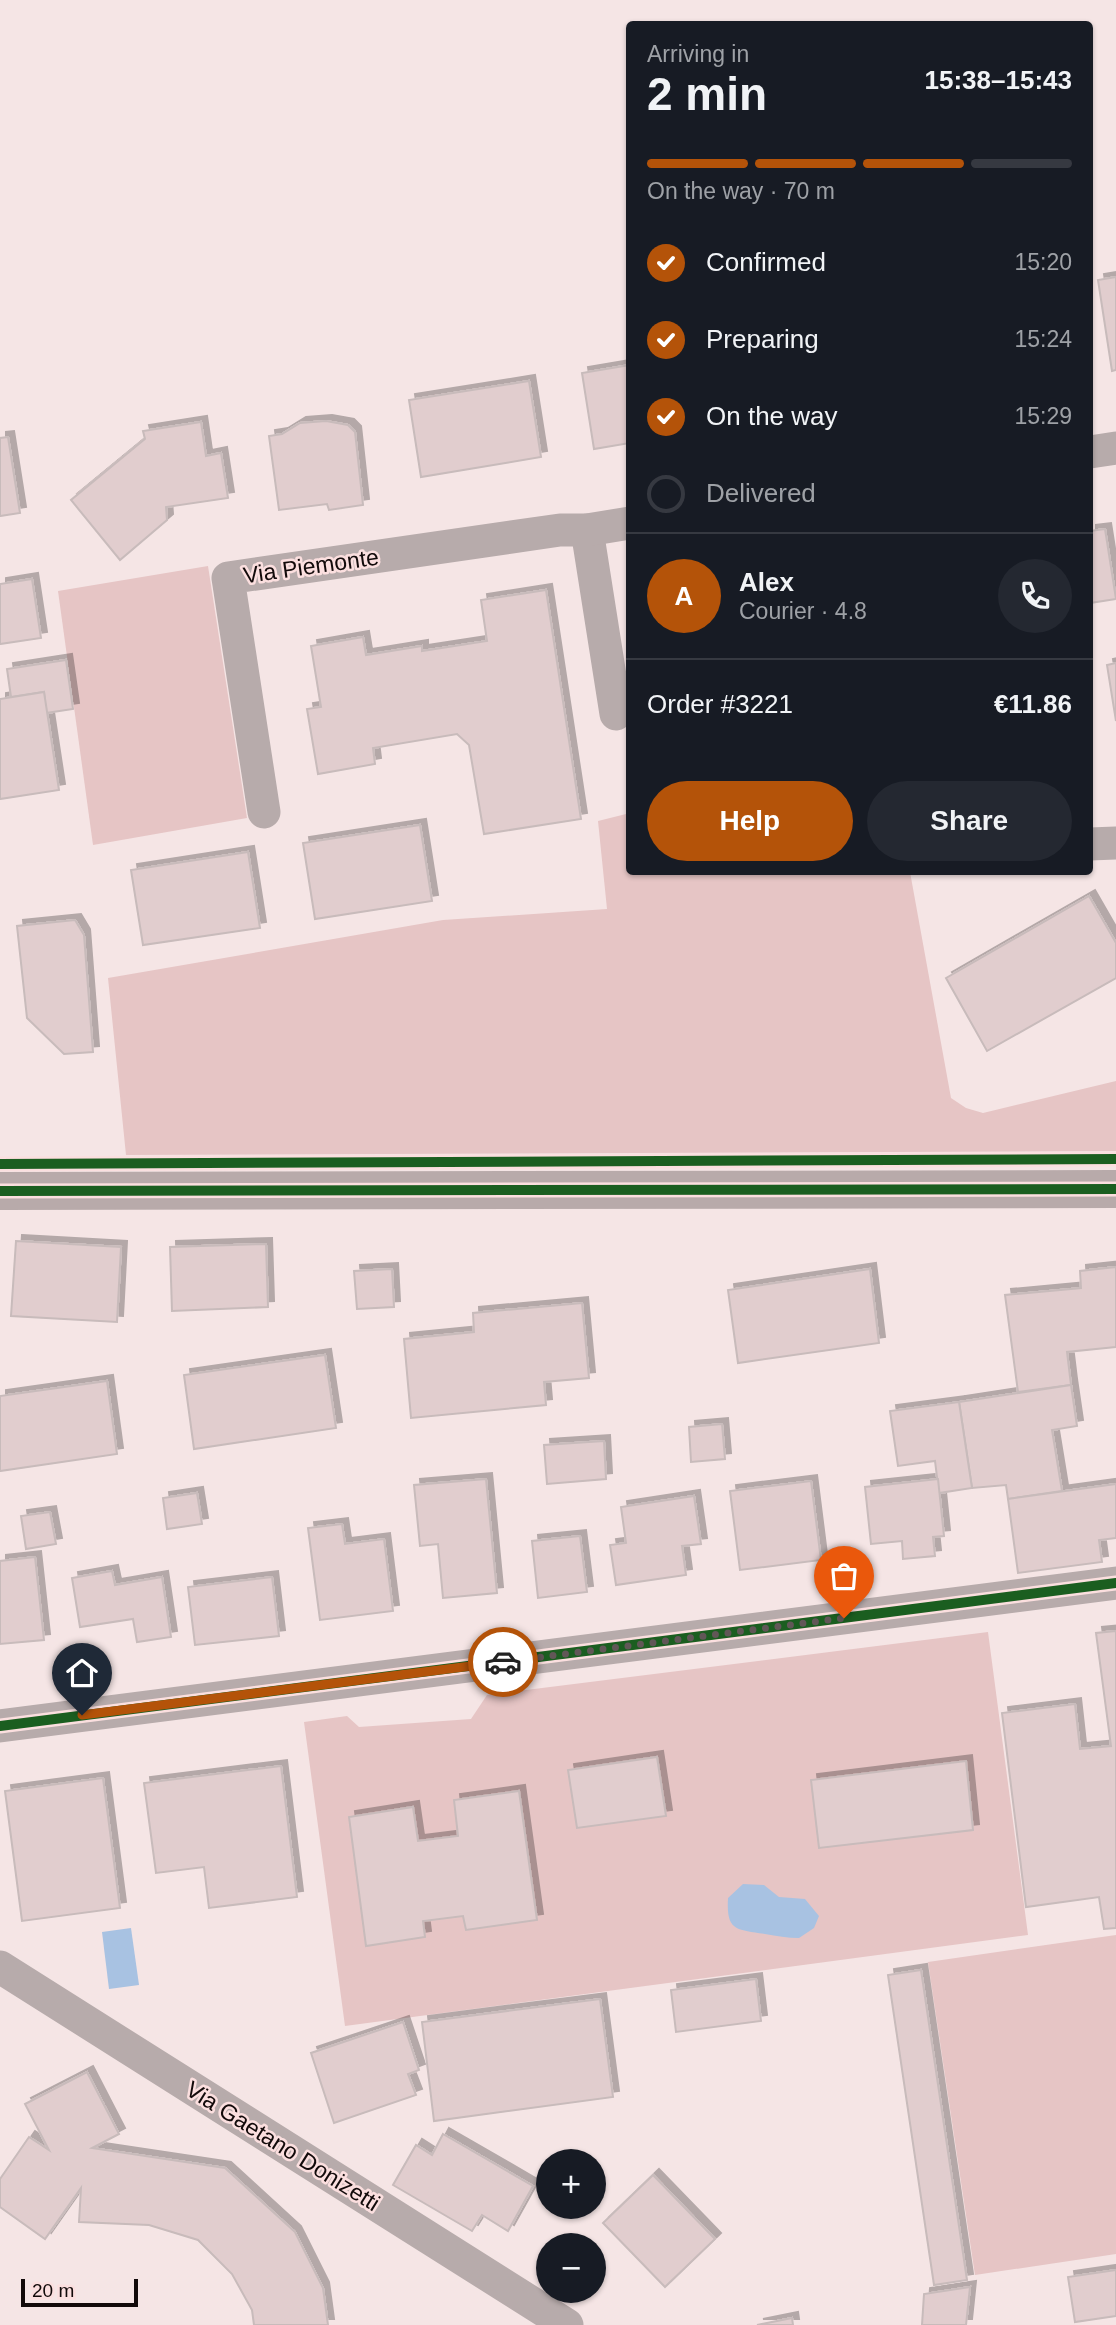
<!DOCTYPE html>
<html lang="en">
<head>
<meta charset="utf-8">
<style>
	:root { --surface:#171b24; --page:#242831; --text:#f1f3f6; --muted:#9ea1a6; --line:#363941; --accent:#b45309 }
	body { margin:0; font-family:Arial,sans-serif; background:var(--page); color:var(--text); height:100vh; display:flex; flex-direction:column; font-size:26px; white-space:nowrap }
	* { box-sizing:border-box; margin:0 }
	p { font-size:23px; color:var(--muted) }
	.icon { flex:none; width:38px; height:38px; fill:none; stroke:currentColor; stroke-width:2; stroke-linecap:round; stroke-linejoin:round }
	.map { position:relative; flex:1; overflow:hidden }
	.sheet { position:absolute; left:626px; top:21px; width:467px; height:854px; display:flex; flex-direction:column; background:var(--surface); border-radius:7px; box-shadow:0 2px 5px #0004 }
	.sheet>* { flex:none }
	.controls { position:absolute; left:536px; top:2149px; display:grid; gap:14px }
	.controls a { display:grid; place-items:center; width:70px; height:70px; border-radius:50%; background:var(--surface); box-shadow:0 2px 5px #0004; font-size:35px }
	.scale { position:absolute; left:21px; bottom:18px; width:117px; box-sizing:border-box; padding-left:7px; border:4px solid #120a0a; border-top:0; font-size:19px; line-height:24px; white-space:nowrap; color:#120a0a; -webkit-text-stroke:5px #fbdfdf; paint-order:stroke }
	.pin { position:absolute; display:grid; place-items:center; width:60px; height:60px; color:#fff; margin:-72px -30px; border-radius:50% 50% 50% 0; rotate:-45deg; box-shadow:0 0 7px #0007 }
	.pin .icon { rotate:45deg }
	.courier { position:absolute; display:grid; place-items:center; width:70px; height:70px; margin:-35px; border:5px solid #b45309; border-radius:50%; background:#fff; color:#222; box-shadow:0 2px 9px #0007 }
	.summary em { font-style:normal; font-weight:600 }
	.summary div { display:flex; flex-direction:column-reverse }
	.summary { display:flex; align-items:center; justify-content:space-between; height:119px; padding:0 21px }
	h1 { font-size:46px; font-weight:600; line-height:52px }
	.bar { display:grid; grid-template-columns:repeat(4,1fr); gap:10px 7px; align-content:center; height:84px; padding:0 21px }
	.bar i { height:9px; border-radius:5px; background:var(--line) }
	.bar .active { background:var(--accent) }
	.bar p { grid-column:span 4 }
	.line { display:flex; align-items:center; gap:18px; padding:0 21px; border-top:2px solid var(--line) }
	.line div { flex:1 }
	.round { display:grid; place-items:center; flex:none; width:74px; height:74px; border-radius:37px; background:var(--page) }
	ol { padding:0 21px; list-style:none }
	li { display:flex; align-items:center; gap:21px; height:77px }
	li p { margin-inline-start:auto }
	li .icon { padding:7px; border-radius:50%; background:var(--accent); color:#fff; stroke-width:4 }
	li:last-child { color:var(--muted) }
	li i { width:38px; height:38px; border:4px solid var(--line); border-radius:50% }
	.primary-button { display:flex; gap:14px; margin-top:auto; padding:14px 21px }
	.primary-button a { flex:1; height:80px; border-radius:42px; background:var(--accent); color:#fff; font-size:28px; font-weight:600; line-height:80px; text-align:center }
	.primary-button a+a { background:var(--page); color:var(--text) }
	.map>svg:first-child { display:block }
</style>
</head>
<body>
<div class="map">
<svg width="1116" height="2325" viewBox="0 0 1116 2325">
	<defs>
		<filter id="shadow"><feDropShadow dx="6" dy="-6" stdDeviation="0" flood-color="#0004"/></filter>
	</defs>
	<rect width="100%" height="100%" fill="#f5e5e5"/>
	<g fill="#e6c5c5">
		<polygon points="208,566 247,818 93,845 58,591"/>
		<polygon points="630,813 630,872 910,872 951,1098 966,1108 983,1113 1116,1081 1116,1151 126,1155 108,978 443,920 607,909 598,821"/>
		<polygon points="988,1632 1028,1935 345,2026 304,1722 347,1716 359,1727 471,1719 487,1695"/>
		<polygon points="1116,1935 1116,2254 975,2275 928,1962"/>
	</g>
	<g fill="#a8c2e2">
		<path d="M743,1884L764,1885L779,1897L805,1899L819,1916L814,1928L799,1938C787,1938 777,1936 765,1934C737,1929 726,1932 728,1898Z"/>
		<polygon points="131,1928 139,1985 109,1989 102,1932"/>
	</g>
	<g fill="#e1cdce" stroke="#c8bbbb" stroke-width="2" filter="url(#shadow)">
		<polygon points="1116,277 1116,370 1112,371 1098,280"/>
		<polygon points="630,365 630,443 594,449 582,373"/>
		<polygon points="529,381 541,457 421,477 409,400"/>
		<polygon points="326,421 348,425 355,432 363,505 329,510 327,504 279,510 269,436 282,434 300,423"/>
		<polygon points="201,422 206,456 221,453 228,498 166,507 167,520 120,560 71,500 145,439 143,431"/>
		<polygon points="8,437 20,513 0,516 0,438"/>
		<polygon points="1105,529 1116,599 1090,603 1090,531"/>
		<polygon points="32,579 41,638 0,644 0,584"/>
		<polygon points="546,590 581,819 484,834 469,745 457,734 373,748 375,764 318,774 307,709 321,707 311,646 363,637 366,655 422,646 422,651 487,641 481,600"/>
		<polygon points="66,660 73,709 46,713 44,692 11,697 7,669"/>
		<polygon points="1116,663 1116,721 1107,665"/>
		<polygon points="44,692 59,790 0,799 0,699"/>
		<polygon points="420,825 432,901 315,919 303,843"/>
		<polygon points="248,852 260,928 143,945 131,870"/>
		<polygon points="1089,896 1116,943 1116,978 987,1051 946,978"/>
		<polygon points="75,920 84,935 93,1052 64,1054 27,1018 17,926"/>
		<polygon points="16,1241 121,1247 117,1322 11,1316"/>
		<polygon points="266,1244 268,1307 172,1311 170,1247"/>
		<polygon points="1116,1267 1116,1347 1067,1352 1071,1385 1018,1392 1005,1295 1081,1288 1080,1271"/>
		<polygon points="392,1269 394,1307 357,1309 354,1271"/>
		<polygon points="870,1269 879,1343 738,1363 728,1290"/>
		<polygon points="582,1303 589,1378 544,1382 546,1405 411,1418 404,1339 474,1332 473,1313"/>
		<polygon points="325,1355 336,1428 194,1449 184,1375"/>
		<polygon points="107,1381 117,1454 0,1471 0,1396"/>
		<polygon points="1071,1385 1077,1426 1052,1430 1062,1491 1008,1499 1006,1485 972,1488 959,1402"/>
		<polygon points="959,1402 972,1488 939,1493 935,1461 898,1466 890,1411"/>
		<polygon points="722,1424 725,1459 691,1462 689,1427"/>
		<polygon points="604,1441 606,1479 547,1484 544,1445"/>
		<polygon points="486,1479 497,1593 443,1598 438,1544 420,1546 414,1485"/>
		<polygon points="938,1479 944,1536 933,1537 935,1556 903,1559 902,1541 871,1544 865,1487"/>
		<polygon points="811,1481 821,1560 740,1570 730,1491"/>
		<polygon points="1116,1484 1116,1538 1099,1540 1102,1562 1018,1573 1008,1499"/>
		<polygon points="197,1493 202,1524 167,1529 163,1498"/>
		<polygon points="694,1496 701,1544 682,1546 686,1575 616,1585 610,1545 626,1543 621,1507"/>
		<polygon points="50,1512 56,1544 26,1549 21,1516"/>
		<polygon points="342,1524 345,1544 384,1539 393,1611 320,1620 308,1528"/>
		<polygon points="580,1536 587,1592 538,1598 532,1541"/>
		<polygon points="35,1557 44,1640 0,1644 0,1561"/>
		<polygon points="112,1571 115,1585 162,1577 171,1637 137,1642 133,1619 80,1627 72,1578"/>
		<polygon points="272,1577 279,1636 195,1645 188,1587"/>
		<polygon points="1116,1631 1116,1928 1104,1929 1099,1897 1026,1907 1002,1713 1075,1704 1080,1749 1111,1746 1096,1633"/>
		<polygon points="657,1757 666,1816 577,1828 568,1770"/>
		<polygon points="966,1761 973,1830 819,1848 811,1780"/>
		<polygon points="281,1766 297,1897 209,1908 204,1867 156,1873 144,1783"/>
		<polygon points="103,1778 120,1908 22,1921 5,1791"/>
		<polygon points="519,1791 537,1920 466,1930 463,1916 423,1921 425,1937 366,1946 349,1817 413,1807 418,1841 458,1836 454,1800"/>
		<polygon points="921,1970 967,2280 934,2285 888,1975"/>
		<polygon points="756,1979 761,2021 676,2032 671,1990"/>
		<polygon points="600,1999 613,2097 434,2121 422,2022"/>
		<polygon points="403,2022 419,2070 408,2074 416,2095 334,2123 311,2053"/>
		<polygon points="87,2072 119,2134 92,2148 225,2168 295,2232 323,2288 328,2325 254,2325 252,2310 232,2274 198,2240 149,2225 79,2222 81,2188 45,2239 0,2207 0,2179 29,2137 49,2150 25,2104"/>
		<polygon points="443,2134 533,2186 508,2231 482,2215 472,2231 393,2185 416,2145 432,2155"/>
		<polygon points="653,2175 715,2239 665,2287 603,2223"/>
		<polygon points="1116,2270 1116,2316 1075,2322 1068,2277"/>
		<polygon points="970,2287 966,2325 922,2325 924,2294"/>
		<polygon points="792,2318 793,2325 757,2325"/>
	</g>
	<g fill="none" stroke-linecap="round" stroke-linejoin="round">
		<g stroke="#b7abab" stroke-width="33">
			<polyline points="1090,452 1116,448"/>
			<polyline points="587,530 616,714"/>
			<polyline points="264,812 228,578 560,530 587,530 630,523"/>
			<polyline points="1090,844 1116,843"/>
			<polyline points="0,1726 1116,1583"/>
			<polyline points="0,1967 567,2325"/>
		</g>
		<polyline stroke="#b8aaaa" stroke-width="38" points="0,1191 1116,1189"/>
		<g stroke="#fbdfdf" stroke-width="15">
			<g id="cycleway">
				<polyline points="0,1164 1116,1159"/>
				<polyline points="0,1191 1116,1189"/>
				<polyline points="0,1726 1116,1583"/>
			</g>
		</g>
		<use href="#cycleway" stroke="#1b5e20" stroke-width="10"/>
	</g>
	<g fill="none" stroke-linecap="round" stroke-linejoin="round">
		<polyline stroke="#615757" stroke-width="7" stroke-dasharray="0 12.6" points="503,1662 844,1618"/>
		<polyline stroke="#b45309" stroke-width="9" points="82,1715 503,1662"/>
	</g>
	<g text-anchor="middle" stroke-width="5" stroke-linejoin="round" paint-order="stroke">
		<g font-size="23" fill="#120a0a" stroke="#fbdfdf">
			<text transform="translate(311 566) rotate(-8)" y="8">Via Piemonte</text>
			<text transform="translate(283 2146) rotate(32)" y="8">Via Gaetano Donizetti</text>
		</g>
	</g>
</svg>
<div class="controls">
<a>+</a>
<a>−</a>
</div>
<div class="scale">20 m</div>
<div class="pin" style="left:844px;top:1618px;background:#ea580c"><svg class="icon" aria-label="bag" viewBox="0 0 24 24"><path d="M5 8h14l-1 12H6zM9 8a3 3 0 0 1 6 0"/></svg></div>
<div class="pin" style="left:82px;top:1715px;background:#1f2937"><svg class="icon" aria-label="home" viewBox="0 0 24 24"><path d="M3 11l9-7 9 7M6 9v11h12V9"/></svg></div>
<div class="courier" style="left:503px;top:1662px"><svg class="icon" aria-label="car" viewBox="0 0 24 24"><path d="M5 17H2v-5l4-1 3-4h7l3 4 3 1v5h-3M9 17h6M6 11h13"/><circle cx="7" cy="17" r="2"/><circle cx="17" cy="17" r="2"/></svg></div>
<section class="sheet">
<div class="summary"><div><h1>2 min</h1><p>Arriving in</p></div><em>15:38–15:43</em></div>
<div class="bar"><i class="active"></i><i class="active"></i><i class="active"></i><i></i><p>On the way · 70 m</p></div>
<ol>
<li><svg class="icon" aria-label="check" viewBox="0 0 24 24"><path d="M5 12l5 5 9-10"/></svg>Confirmed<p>15:20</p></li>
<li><svg class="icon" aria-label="check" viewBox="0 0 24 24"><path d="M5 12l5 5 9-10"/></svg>Preparing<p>15:24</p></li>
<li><svg class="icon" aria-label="check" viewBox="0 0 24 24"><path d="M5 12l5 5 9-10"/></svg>On the way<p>15:29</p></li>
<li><i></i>Delivered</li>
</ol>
<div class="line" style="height:126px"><b class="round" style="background:var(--accent);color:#fff">A</b><div><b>Alex</b><p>Courier · 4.8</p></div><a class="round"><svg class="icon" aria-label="phone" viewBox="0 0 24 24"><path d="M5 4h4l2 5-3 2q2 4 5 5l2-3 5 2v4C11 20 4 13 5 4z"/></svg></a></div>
<div class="line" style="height:91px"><div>Order #3221</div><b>€11.86</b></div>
<div class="primary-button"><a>Help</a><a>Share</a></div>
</section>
</div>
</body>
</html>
